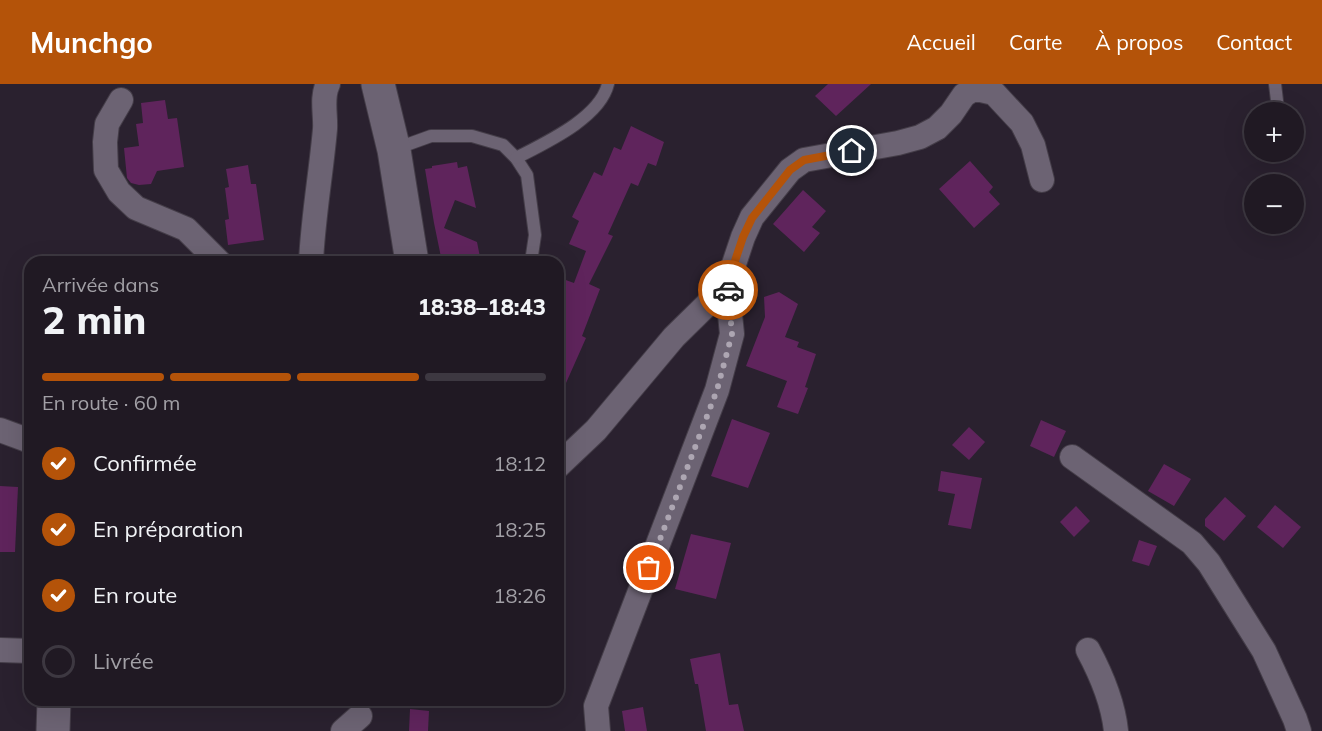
<!DOCTYPE html>
<html lang="fr">
<head>
<meta charset="utf-8">
<style>
	:root { --surface:#201923; --page:#2d2630; --text:#f1f3f6; --muted:#a2a0a6; --line:#3d3841; --accent:#b45309 }
	body { margin:0; font-family:Mulish,sans-serif; background:var(--page); color:var(--text); height:100vh; display:flex; flex-direction:column; font-size:22px; white-space:nowrap }
	* { box-sizing:border-box; margin:0 }
	p { font-size:20px; color:var(--muted) }
	.icon { flex:none; width:33px; height:33px; fill:none; stroke:currentColor; stroke-width:2; stroke-linecap:round; stroke-linejoin:round }
	.map { position:relative; flex:1; overflow:hidden }
	.panel { position:absolute; left:24px; top:172px; width:540px; height:450px; display:flex; flex-direction:column; background:var(--surface); border-radius:18px; box-shadow:0 6px 24px #0002,0 0 0 2px var(--line) }
	.panel>* { flex:none }
	.fabs { position:absolute; left:1244px; top:18px; display:grid; gap:12px }
	.fabs a { display:grid; place-items:center; width:60px; height:60px; border-radius:50%; background:var(--surface); box-shadow:0 6px 24px #0002,0 0 0 2px var(--line); font-size:30px }
	.pin { position:absolute; display:grid; place-items:center; width:51px; height:51px; color:#fff; margin:-26px; border:3px solid #fff; border-radius:50%; box-shadow:0 2px 6px #0007 }
	.courier { position:absolute; display:grid; place-items:center; width:60px; height:60px; margin:-30px; border:4px solid #b45309; border-radius:50%; background:#fff; color:#222; box-shadow:0 2px 8px #0007 }
	.head em { font-style:normal; font-weight:800 }
	.head div { display:flex; flex-direction:column-reverse }
	.head { display:flex; align-items:center; justify-content:space-between; height:102px; padding:0 18px }
	h1 { font-size:39px; font-weight:800; line-height:45px }
	.bar { display:grid; grid-template-columns:repeat(4,1fr); gap:9px 6px; align-content:center; height:72px; padding:0 18px }
	.bar i { height:8px; border-radius:4px; background:var(--line) }
	.bar .current { background:var(--accent) }
	.bar p { grid-column:span 4 }
	ol { padding:0 18px; list-style:none }
	li { display:flex; align-items:center; gap:18px; height:66px }
	li p { margin-inline-start:auto }
	li .icon { padding:6px; border-radius:50%; background:var(--accent); color:#fff; stroke-width:4 }
	li:last-child { color:var(--muted) }
	li i { width:33px; height:33px; border:3px solid var(--line); border-radius:50% }
	header { display:flex; align-items:center; gap:36px; box-sizing:border-box; height:84px; padding:0 30px; background:var(--accent); color:#fff }
	header strong { font-size:28px }
	nav { display:flex; gap:33px; margin-inline-start:auto; font-size:21px }
	.map>svg:first-child { display:block }
</style>
</head>
<body>
<header>
<strong>Munchgo</strong>
<nav><a>Accueil</a><a>Carte</a><a>À propos</a><a>Contact</a></nav>
</header>
<div class="map">
<svg width="1322" height="647" viewBox="0 0 1322 647">
	<rect width="100%" height="100%" fill="#2a212f"/>
	<g fill="#5f245c">
		<polygon points="828,0 871,0 836,32 815,12"/>
		<polygon points="165,16 168,35 177,34 184,83 157,87 151,100 139,101 131,99 127,94 124,64 139,62 136,40 143,39 141,19"/>
		<polygon points="631,42 664,58 656,82 648,79 638,102 631,99 608,150 613,152 589,200 600,205 582,252 586,254 558,317 558,206 563,195 574,199 586,167 569,160 579,137 572,133 594,88 602,92 614,63 621,66"/>
		<polygon points="970,77 993,103 989,108 1000,120 974,144 939,105"/>
		<polygon points="457,78 458,84 467,82 476,124 455,116 444,144 477,158 480,173 475,174 476,178 442,178 434,139 425,85 432,84 432,82"/>
		<polygon points="248,81 251,100 256,100 264,156 228,161 225,136 229,135 225,104 229,103 226,85"/>
		<polygon points="803,106 826,127 812,143 820,149 804,168 773,140"/>
		<polygon points="779,208 798,220 785,253 799,258 797,263 816,270 805,303 808,304 798,330 777,323 787,297 746,282 765,233 764,213"/>
		<polygon points="732,335 770,349 748,404 711,392"/>
		<polygon points="1041,336 1066,347 1054,373 1030,362"/>
		<polygon points="969,343 985,358 969,376 952,361"/>
		<polygon points="1164,380 1191,395 1174,422 1148,407"/>
		<polygon points="941,387 982,394 971,445 948,441 955,410 938,407"/>
		<polygon points="0,402 18,403 15,468 0,468"/>
		<polygon points="1225,413 1246,432 1224,457 1205,442 1205,435"/>
		<polygon points="1275,421 1301,443 1283,464 1257,443"/>
		<polygon points="1076,422 1090,437 1074,453 1060,438"/>
		<polygon points="691,450 731,459 716,515 675,505"/>
		<polygon points="1139,456 1157,462 1149,482 1132,477"/>
		<polygon points="720,569 729,621 738,620 744,647 706,647 698,600 695,600 690,575"/>
		<polygon points="643,623 647,647 625,647 622,627"/>
		<polygon points="410,625 429,627 428,647 409,647"/>
	</g>
	<g fill="none" stroke-linecap="round" stroke-linejoin="round">
		<g stroke="#443d48" stroke-width="14">
			<g id="lane">
				<polyline points="1275,0 1278,25"/>
				<polyline points="395,65 431,52 472,52 503,61 516,74 527,91 535,151 531,178"/>
				<path d="M516,74C545,59 600,34 608,0"/>
			</g>
		</g>
		<g stroke="#443d48" stroke-width="26">
			<g id="street">
				<polyline points="121,16 107,40 105,58 106,86 119,108 136,124 186,145 219,178"/>
				<path d="M311,178C313,134 321,90 325,45C326,31 321,13 328,0"/>
				<polyline points="0,346 30,357"/>
				<polyline points="1072,373 1192,459 1209,479 1264,567 1295,635 1299,647"/>
				<polyline points="558,382 596,346 674,253 727,201 743,153 752,133 790,86 804,76 898,59 920,53 937,44 951,30 964,11 972,6 981,6 994,9 1022,39 1033,61 1042,96"/>
				<polyline points="0,566 30,567"/>
				<path d="M1088,566C1102,592 1113,618 1116,647"/>
				<polyline points="343,647 360,632"/>
				<polyline points="598,647 596,622 717,306 732,250 727,201"/>
			</g>
		</g>
		<g stroke="#443d48" stroke-width="35">
			<g id="secondary">
				<polyline points="378,0 394,66 412,178"/>
				<polyline points="53,647 54,616"/>
			</g>
		</g>
		<use href="#lane" stroke="#6c6373" stroke-width="12"/>
		<use href="#street" stroke="#6c6373" stroke-width="24"/>
		<use href="#secondary" stroke="#6c6373" stroke-width="33"/>
	</g>
	<g fill="none" stroke-linecap="round" stroke-linejoin="round">
		<polyline stroke="#ada6b2" stroke-width="6" stroke-dasharray="0 10.8" points="649,484 717,306 732,250 728,206"/>
		<polyline stroke="#b45309" stroke-width="8" points="728,206 727,201 743,153 752,134 790,86 804,76 852,67"/>
	</g>
</svg>
<div class="fabs">
<a>+</a>
<a>−</a>
</div>
<div class="pin" style="left:649px;top:484px;background:#ea580c"><svg class="icon" aria-label="bag" viewBox="0 0 24 24"><path d="M5 8h14l-1 12H6zM9 8a3 3 0 0 1 6 0"/></svg></div>
<div class="pin" style="left:852px;top:67px;background:#1f2937"><svg class="icon" aria-label="home" viewBox="0 0 24 24"><path d="M3 11l9-7 9 7M6 9v11h12V9"/></svg></div>
<div class="courier" style="left:728px;top:206px"><svg class="icon" aria-label="car" viewBox="0 0 24 24"><path d="M5 17H2v-5l4-1 3-4h7l3 4 3 1v5h-3M9 17h6M6 11h13"/><circle cx="7" cy="17" r="2"/><circle cx="17" cy="17" r="2"/></svg></div>
<section class="panel">
<div class="head"><div><h1>2 min</h1><p>Arrivée dans</p></div><em>18:38–18:43</em></div>
<div class="bar"><i class="current"></i><i class="current"></i><i class="current"></i><i></i><p>En route · 60 m</p></div>
<ol>
<li><svg class="icon" aria-label="check" viewBox="0 0 24 24"><path d="M5 12l5 5 9-10"/></svg>Confirmée<p>18:12</p></li>
<li><svg class="icon" aria-label="check" viewBox="0 0 24 24"><path d="M5 12l5 5 9-10"/></svg>En préparation<p>18:25</p></li>
<li><svg class="icon" aria-label="check" viewBox="0 0 24 24"><path d="M5 12l5 5 9-10"/></svg>En route<p>18:26</p></li>
<li><i></i>Livrée</li>
</ol>
</section>
</div>
</body>
</html>
